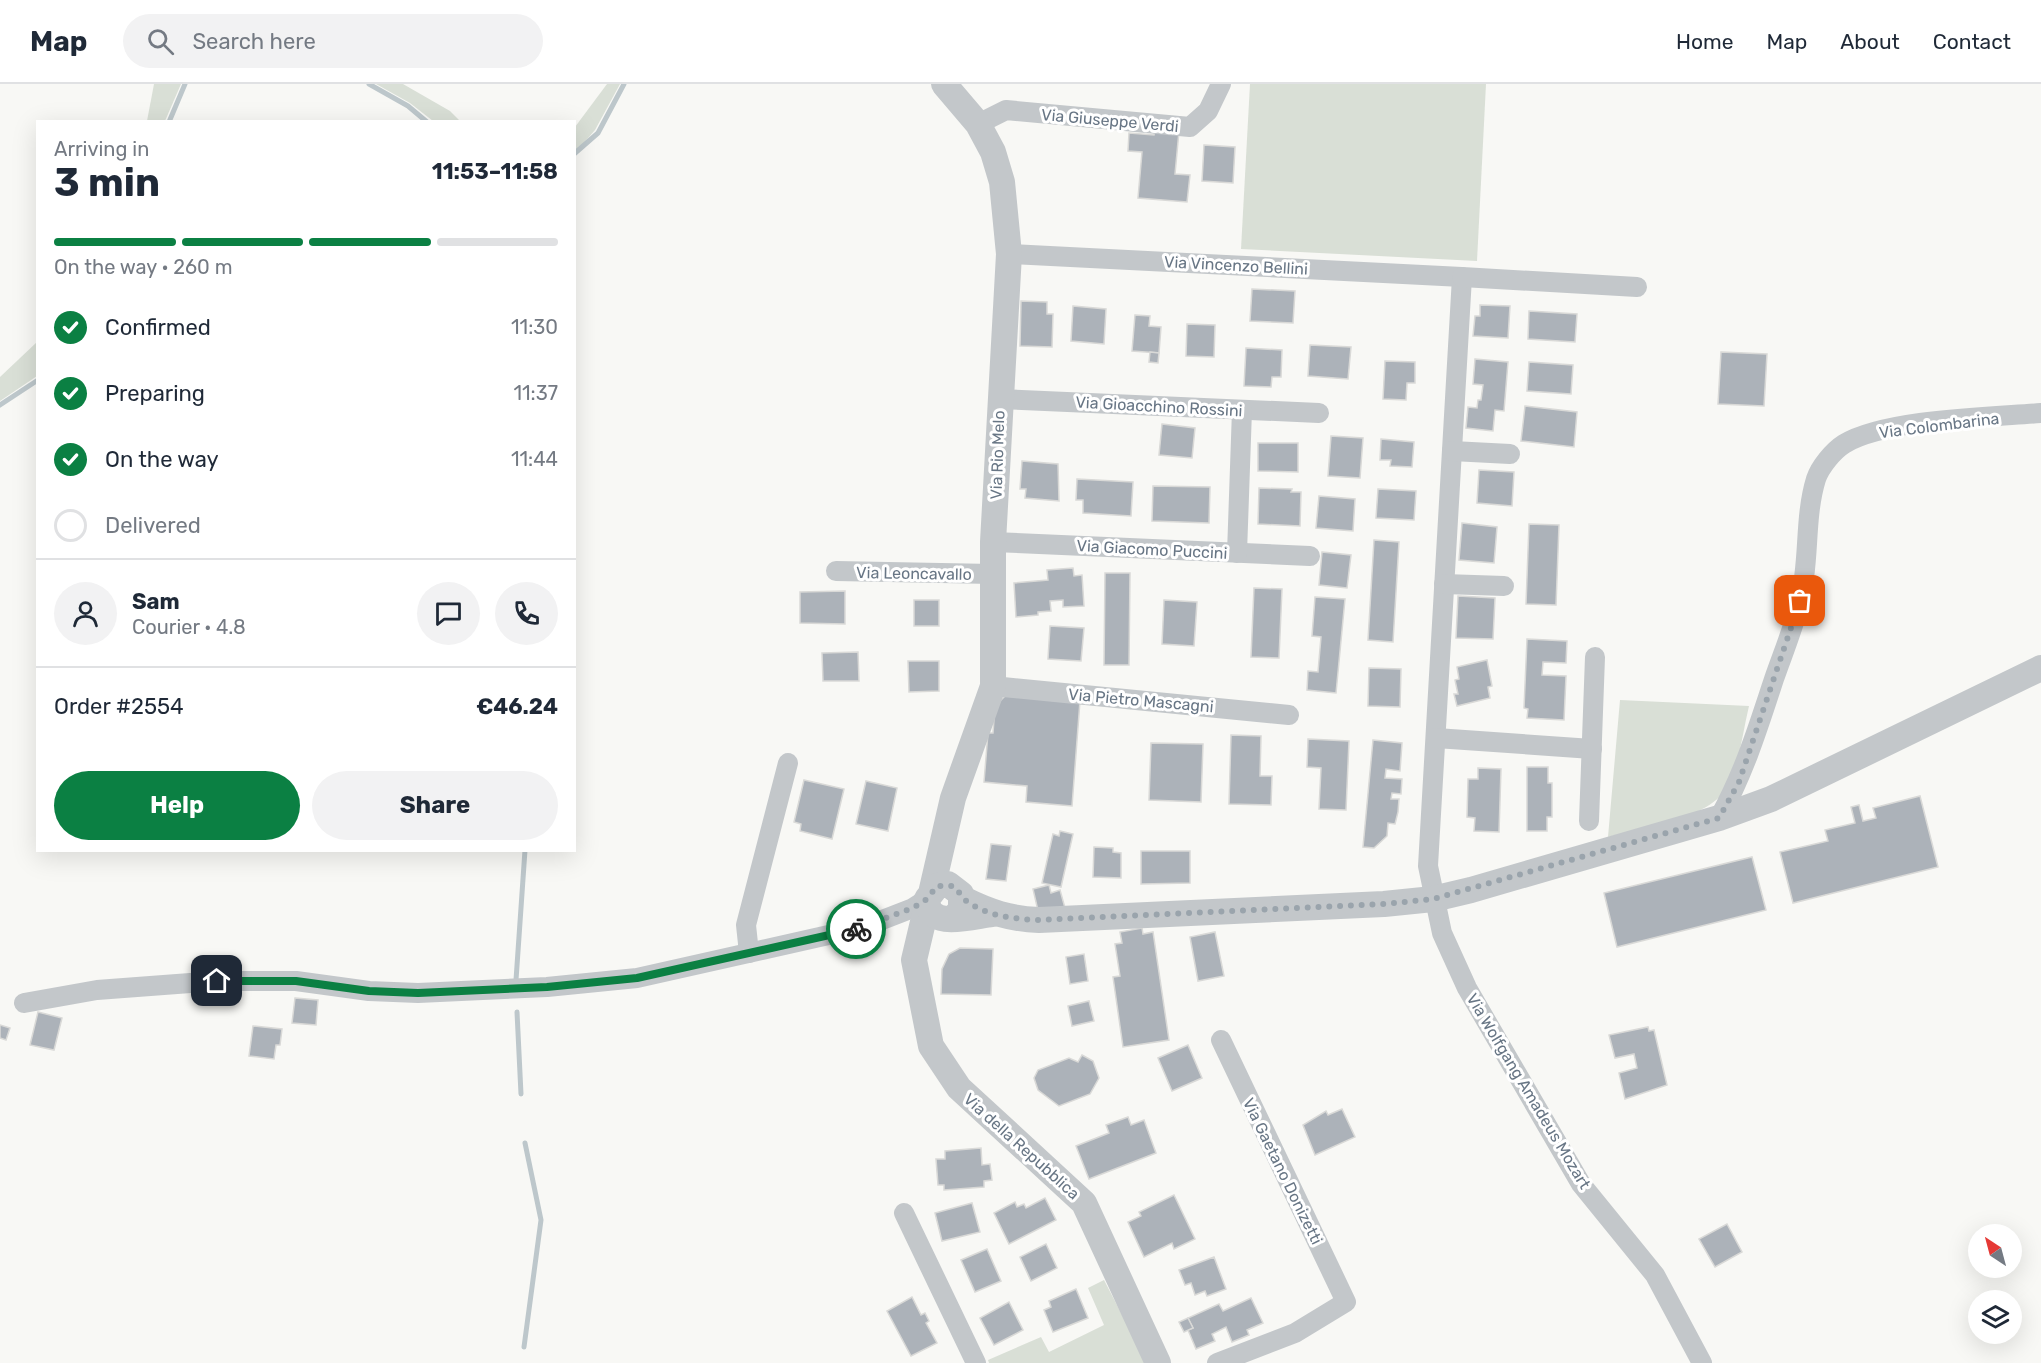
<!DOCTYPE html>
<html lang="en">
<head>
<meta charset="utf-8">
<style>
	:root { --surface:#fff; --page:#f2f2f3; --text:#1f2937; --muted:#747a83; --line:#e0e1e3; --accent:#0b8043 }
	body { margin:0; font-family:Rubik,sans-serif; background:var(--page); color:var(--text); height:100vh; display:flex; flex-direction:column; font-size:22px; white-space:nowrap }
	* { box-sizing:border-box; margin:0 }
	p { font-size:20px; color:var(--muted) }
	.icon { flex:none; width:33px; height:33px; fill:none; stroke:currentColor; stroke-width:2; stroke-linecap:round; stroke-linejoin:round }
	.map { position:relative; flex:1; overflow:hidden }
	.panel { position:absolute; left:36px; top:36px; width:540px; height:732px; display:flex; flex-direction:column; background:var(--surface); border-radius:0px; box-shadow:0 6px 24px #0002 }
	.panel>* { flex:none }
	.needle { width:39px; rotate:324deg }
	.controls { position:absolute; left:1968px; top:1140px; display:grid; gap:12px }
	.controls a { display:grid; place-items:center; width:54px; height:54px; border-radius:50%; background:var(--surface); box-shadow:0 6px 24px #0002; font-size:30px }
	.pin { position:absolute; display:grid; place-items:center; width:51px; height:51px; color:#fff; margin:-26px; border-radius:12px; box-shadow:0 3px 9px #0006 }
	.courier { position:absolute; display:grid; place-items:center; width:60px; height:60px; margin:-30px; border:4px solid #0b8043; border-radius:50%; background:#fff; color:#222; box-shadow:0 2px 8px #0007 }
	.headline em { font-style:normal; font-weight:700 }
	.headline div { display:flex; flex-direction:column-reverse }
	.headline { display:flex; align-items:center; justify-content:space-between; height:102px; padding:0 18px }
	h1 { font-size:39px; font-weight:700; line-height:45px }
	.bar { display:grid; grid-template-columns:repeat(4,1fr); gap:9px 6px; align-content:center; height:72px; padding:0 18px }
	.bar i { height:8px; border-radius:4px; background:var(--line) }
	.bar .selected { background:var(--accent) }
	.bar p { grid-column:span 4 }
	.line { display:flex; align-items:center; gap:15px; padding:0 18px; border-top:2px solid var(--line) }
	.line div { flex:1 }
	.round { display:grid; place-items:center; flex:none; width:63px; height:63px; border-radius:32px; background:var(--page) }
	ol { padding:0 18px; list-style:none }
	li { display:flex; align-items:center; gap:18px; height:66px }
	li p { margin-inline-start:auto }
	li .icon { padding:6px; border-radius:50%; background:var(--accent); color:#fff; stroke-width:4 }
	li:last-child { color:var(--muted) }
	li i { width:33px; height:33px; border:3px solid var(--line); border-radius:50% }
	.button { display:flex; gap:12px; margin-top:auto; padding:12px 18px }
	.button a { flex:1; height:69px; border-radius:36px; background:var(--accent); color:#fff; font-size:24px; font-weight:700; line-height:69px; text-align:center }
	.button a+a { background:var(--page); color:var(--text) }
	header { display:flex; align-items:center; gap:36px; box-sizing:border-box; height:84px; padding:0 30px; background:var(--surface); border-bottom:2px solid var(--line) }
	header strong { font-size:28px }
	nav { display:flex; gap:33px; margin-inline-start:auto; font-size:21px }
	.search { width:420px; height:54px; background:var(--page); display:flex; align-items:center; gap:15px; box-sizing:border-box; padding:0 21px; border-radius:33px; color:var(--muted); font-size:22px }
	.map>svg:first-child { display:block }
</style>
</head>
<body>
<header>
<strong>Map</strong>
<div class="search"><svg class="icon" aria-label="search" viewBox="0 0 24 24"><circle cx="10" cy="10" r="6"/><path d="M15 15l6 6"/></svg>Search here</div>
<nav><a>Home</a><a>Map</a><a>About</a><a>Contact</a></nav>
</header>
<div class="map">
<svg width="2041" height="1279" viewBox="0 0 2041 1279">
	<rect width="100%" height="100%" fill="#f8f8f5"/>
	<g fill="#d9dfd6">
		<polygon points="154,0 181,0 165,37 147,37"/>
		<polygon points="376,0 403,0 450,27 460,37 433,37 410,19"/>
		<polygon points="607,0 620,0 595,46 575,69 575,43"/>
		<polygon points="1250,0 1486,0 1477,177 1241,165"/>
		<polygon points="37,258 37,292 0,317 0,293"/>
		<path d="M1620,616L1749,622C1743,647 1740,675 1730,698C1715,735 1642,744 1608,753Z"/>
		<polygon points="1104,1196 1147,1279 989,1279 988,1276 1041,1253 1049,1268 1104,1241 1088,1204"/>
	</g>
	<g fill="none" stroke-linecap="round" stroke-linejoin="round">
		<g stroke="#bdc7cb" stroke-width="5">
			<polyline points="369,0 408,22 427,38"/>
			<polyline points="169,38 185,0"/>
			<polyline points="574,70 598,49 624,0"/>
			<polyline points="0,321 38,296"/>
			<polyline points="516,896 525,766"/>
			<polyline points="517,928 521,1010"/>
			<polyline points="524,1263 541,1136 525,1059"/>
		</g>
	</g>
	<g fill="#acb2b9" stroke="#d9d9d7" stroke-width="1.5">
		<polygon points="1155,45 1179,47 1175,90 1190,91 1187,118 1138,114 1142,68 1128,67 1129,49 1154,51"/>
		<polygon points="1204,61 1235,63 1233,99 1202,97"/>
		<polygon points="1252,205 1295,207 1293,239 1250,237"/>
		<polygon points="1021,217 1047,218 1047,230 1053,230 1052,263 1020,262"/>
		<polygon points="1480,221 1510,222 1508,254 1473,252 1475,232 1480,232"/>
		<polygon points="1073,222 1106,225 1104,260 1071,257"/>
		<polygon points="1529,227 1577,230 1575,258 1528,255"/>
		<polygon points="1135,231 1150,232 1149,242 1161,243 1159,269 1132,267"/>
		<polygon points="1187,240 1215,241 1214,273 1186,272"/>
		<polygon points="1310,261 1351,263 1348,295 1308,292"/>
		<polygon points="1246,264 1282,266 1281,293 1272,293 1271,303 1244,302"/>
		<polygon points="1150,268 1159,269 1158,279 1149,278"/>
		<polygon points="1721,268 1767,270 1764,322 1718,320"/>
		<polygon points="1475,275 1508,278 1504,327 1495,326 1493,347 1466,344 1468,323 1477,324 1478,316 1481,316 1483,301 1473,300"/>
		<polygon points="1385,277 1415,278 1415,299 1407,299 1406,316 1383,315"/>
		<polygon points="1529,278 1573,281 1571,310 1527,307"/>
		<polygon points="1525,322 1577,328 1574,363 1521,357"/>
		<polygon points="1162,340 1195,344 1192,374 1159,371"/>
		<polygon points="1331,352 1363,354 1360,394 1328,392"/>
		<polygon points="1381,355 1414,358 1412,383 1390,382 1391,376 1380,376"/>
		<polygon points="1258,359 1298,359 1298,388 1258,387"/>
		<polygon points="1022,377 1058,380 1059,417 1025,414 1026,405 1020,405"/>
		<polygon points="1479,386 1514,388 1512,422 1477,419"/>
		<polygon points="1077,395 1133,398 1131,432 1083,429 1083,416 1076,416"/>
		<polygon points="1153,402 1210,403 1209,439 1152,437"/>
		<polygon points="1259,404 1292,405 1291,408 1301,408 1300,442 1258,440"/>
		<polygon points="1378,405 1416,407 1414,436 1376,434"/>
		<polygon points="1319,412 1355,415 1353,447 1316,444"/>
		<polygon points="1462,439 1497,443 1494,479 1459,476"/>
		<polygon points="1529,440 1559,441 1556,521 1526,520"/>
		<polygon points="1374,456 1399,458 1393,558 1368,556"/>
		<polygon points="1322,468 1351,471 1347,504 1319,501"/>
		<polygon points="1073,484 1074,492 1082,491 1084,522 1063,523 1063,516 1050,517 1051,527 1038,528 1038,531 1016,533 1014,499 1048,496 1047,486"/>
		<polygon points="1105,489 1130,489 1129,581 1104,581"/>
		<polygon points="1254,504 1282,505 1279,574 1251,573"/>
		<polygon points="845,507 845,540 800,539 800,508"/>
		<polygon points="1458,512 1495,514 1493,555 1456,554"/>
		<polygon points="1315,513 1345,515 1336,609 1307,606 1308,587 1318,588 1321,553 1312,552"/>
		<rect x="914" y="516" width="25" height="26"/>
		<polygon points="1164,516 1197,518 1194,562 1162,560"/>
		<polygon points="1050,542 1084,544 1081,577 1048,575"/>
		<polygon points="1527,555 1567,557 1566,579 1543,578 1542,591 1566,592 1564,636 1527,634 1528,625 1524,624"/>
		<polygon points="858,568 859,597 823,597 822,569"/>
		<polygon points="1487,576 1492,602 1488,603 1490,614 1457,622 1454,610 1458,610 1455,596 1459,595 1457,583"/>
		<polygon points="908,577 939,577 939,607 909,608"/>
		<polygon points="1369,584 1401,585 1400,623 1368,622"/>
		<polygon points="1005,612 1080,617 1072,722 1026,718 1027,702 984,698 988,649 993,649 995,622"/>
		<polygon points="1231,651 1261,652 1260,692 1272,692 1271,721 1229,720"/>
		<polygon points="1308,655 1349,657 1346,726 1319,725 1321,684 1307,683"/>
		<polygon points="1373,656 1402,659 1400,687 1386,685 1385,694 1402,695 1401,710 1392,709 1391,715 1399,715 1398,728 1395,740 1388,739 1387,752 1374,764 1363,763"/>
		<polygon points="1151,659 1203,660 1201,718 1149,716"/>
		<polygon points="1527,683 1548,683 1548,699 1552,699 1552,733 1547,733 1547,747 1527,747"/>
		<polygon points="1478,684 1501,685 1499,748 1474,747 1475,734 1467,733 1468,695 1478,695"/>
		<polygon points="804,696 844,705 832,755 800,747 801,740 794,738"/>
		<polygon points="866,697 897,704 888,747 856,740"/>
		<polygon points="1920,712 1938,783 1793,819 1780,768 1828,757 1825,746 1855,739 1851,723 1859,721 1863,737 1876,734 1873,724"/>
		<polygon points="1060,747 1073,750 1061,803 1042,799 1053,750 1059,752"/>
		<polygon points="991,760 1011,762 1006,797 986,795"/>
		<polygon points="1094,763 1113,764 1113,768 1121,769 1121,794 1093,793"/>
		<polygon points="1141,767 1190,767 1190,799 1141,800"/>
		<polygon points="1752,773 1766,826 1617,863 1604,809"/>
		<polygon points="1049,801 1051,809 1060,806 1065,824 1039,831 1033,805"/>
		<polygon points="1142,844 1143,850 1153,848 1169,956 1123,963 1113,893 1120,892 1115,860 1122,859 1120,848"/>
		<polygon points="1215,848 1224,892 1198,897 1190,853"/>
		<polygon points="960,864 993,865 991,911 941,910 942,885 949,870"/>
		<polygon points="1084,870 1088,897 1070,900 1066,873"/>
		<polygon points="295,914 318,916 316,941 292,939"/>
		<polygon points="1089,917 1094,937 1072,942 1068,922"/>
		<polygon points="38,928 62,934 54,966 30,961"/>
		<polygon points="0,941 10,944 6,956 0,954"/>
		<polygon points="253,942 282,945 280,961 276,961 274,975 249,972"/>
		<polygon points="1648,943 1649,947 1654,946 1667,1001 1625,1015 1619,989 1637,984 1634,970 1615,974 1609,951"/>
		<polygon points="1188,961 1202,994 1172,1007 1158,974"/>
		<polygon points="1082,971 1093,977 1099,994 1090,1010 1059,1022 1038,1006 1034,994 1038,986 1069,974 1078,978"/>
		<polygon points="1342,1025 1355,1053 1315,1071 1303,1041 1326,1027 1328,1031"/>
		<polygon points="1128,1033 1131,1041 1144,1036 1156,1069 1089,1095 1076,1062 1109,1049 1106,1041"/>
		<polygon points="981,1064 982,1081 990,1080 992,1096 984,1097 984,1103 944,1106 944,1101 938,1101 936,1075 945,1075 945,1067"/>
		<polygon points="1174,1111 1195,1155 1174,1165 1172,1159 1144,1173 1128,1138 1141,1132 1139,1128"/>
		<polygon points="1045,1114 1056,1136 1009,1160 994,1129 1015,1118 1017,1123 1024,1120 1026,1124"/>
		<polygon points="972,1119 980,1148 942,1157 935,1129"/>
		<polygon points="1727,1140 1742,1168 1715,1183 1699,1155"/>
		<polygon points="1046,1160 1057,1184 1031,1197 1020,1173"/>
		<polygon points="987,1165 1001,1197 975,1208 961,1176"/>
		<polygon points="1214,1173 1226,1205 1207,1212 1205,1207 1195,1211 1191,1199 1185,1201 1179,1186"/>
		<polygon points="1076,1205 1088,1234 1053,1248 1044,1226 1051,1223 1049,1217"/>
		<polygon points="912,1213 921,1231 925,1229 929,1237 926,1239 937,1259 911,1272 887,1227"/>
		<polygon points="1251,1214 1263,1239 1247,1246 1249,1251 1232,1258 1226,1243 1212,1250 1215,1257 1196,1265 1188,1246 1193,1244 1188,1234 1219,1220 1223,1227"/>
		<polygon points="1009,1218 1023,1246 994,1261 980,1234"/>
		<polygon points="1188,1234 1193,1244 1184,1248 1179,1238"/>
	</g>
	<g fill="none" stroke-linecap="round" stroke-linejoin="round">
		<g stroke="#c3c7ca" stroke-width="20">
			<polyline points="978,40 1006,26 1190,43 1208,27 1221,0"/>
			<polyline points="1009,170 1462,193 1428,782 1442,849 1467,904 1581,1100 1655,1191 1702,1279"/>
			<polyline points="1462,193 1637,203"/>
			<polyline points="1000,315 1319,329"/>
			<polyline points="1452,367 1510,370"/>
			<polyline points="993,458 1310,472"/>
			<polyline points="1237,469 1242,326"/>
			<polyline points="836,487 993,490"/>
			<polyline points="1444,500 1504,502"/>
			<polyline points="993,602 1289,631"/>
			<polyline points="1436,654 1592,665"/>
			<path d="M1719,734C1744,689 1758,644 1774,595C1783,569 1794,543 1800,517C1810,477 1804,434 1816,395C1820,383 1833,367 1844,360C1885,335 1991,333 2041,329"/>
			<polyline points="1589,737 1595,573"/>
			<polyline points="749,869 746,841 788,679"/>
			<polyline points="24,919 97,906 217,897 296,897 369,907 418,909 547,903 637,894 864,843 913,824 927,815"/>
			<polyline points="904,1129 976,1279"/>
			<polyline points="1217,1279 1295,1249 1346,1218 1221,956"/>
		</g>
		<g stroke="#c3c7ca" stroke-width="26">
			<polyline points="932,805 953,714 993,602 993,458 1009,170 1002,98 993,68 978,40 944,0"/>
			<path d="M963,815C989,828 1010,835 1039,836L1384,820L1433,815L1471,806L1719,734L1771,715L2041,584"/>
			<polyline points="927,821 914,876 931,962 959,1004 1084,1119 1158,1279"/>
			<path d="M953,834L961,826V810L948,800L937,802L927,815C927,847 973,832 992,830"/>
		</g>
	</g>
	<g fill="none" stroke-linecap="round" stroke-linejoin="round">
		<path stroke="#9aa4ac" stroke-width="6" stroke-dasharray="0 10.8" d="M856,845L913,824L927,815L937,802H953C959,806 960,812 965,816C986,832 1013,835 1039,836L1384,820L1433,815L1719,734L1739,698L1800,517"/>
		<polyline stroke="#0b8043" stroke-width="8" points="217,897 296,897 369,907 418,909 547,903 637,894 856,845"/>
	</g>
	<g text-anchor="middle" stroke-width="6" stroke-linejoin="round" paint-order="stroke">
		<g font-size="16" fill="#687685" stroke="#fff">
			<text transform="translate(1110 36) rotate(5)" y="6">Via Giuseppe Verdi</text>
			<text transform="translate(1236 181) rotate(3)" y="6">Via Vincenzo Bellini</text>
			<text transform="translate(1159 322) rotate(3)" y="6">Via Gioacchino Rossini</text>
			<text transform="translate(1939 341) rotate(-7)" y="6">Via Colombarina</text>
			<text transform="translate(997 371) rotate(-88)" y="6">Via Rio Melo</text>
			<text transform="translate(1152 465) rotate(3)" y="6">Via Giacomo Puccini</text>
			<text transform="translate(914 489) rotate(1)" y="6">Via Leoncavallo</text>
			<text transform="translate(1141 616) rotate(5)" y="6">Via Pietro Mascagni</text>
			<text transform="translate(1529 1007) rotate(59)" y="6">Via Wolfgang Amadeus Mozart</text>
			<text transform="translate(1022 1062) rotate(42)" y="6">Via della Repubblica</text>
			<text transform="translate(1283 1087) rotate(64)" y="6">Via Gaetano Donizetti</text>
		</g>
	</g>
</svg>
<div class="controls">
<a><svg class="needle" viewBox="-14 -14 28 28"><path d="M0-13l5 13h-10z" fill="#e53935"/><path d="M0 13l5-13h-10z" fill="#747a83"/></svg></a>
<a><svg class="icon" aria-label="layers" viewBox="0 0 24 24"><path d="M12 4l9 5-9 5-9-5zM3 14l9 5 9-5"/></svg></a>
</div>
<div class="pin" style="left:1800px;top:517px;background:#ea580c"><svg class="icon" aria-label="bag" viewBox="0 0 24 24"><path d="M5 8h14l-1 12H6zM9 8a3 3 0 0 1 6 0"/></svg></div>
<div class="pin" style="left:217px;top:897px;background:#1f2937"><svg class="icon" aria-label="home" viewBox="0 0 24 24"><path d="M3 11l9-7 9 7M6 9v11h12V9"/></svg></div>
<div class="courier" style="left:856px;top:845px"><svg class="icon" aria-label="bike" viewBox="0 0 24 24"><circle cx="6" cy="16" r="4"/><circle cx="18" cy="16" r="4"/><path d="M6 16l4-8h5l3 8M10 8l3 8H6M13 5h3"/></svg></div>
<section class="panel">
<div class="headline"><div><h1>3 min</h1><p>Arriving in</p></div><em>11:53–11:58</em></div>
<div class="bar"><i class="selected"></i><i class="selected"></i><i class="selected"></i><i></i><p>On the way · 260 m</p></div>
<ol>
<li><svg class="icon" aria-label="check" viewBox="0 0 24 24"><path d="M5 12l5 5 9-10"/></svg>Confirmed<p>11:30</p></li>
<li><svg class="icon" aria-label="check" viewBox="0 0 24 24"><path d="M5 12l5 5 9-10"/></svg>Preparing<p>11:37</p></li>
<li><svg class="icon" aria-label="check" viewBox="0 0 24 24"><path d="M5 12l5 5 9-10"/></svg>On the way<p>11:44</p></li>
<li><i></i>Delivered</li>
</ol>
<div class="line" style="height:108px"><a class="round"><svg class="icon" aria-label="person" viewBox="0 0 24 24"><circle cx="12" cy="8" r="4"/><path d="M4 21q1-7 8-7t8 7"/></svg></a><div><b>Sam</b><p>Courier · 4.8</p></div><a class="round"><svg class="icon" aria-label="chat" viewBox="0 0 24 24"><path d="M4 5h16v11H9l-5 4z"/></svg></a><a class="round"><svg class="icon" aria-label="phone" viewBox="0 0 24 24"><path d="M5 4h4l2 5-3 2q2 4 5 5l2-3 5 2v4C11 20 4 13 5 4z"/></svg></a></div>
<div class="line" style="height:78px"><div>Order #2554</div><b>€46.24</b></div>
<div class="button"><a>Help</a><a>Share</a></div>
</section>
</div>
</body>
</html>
